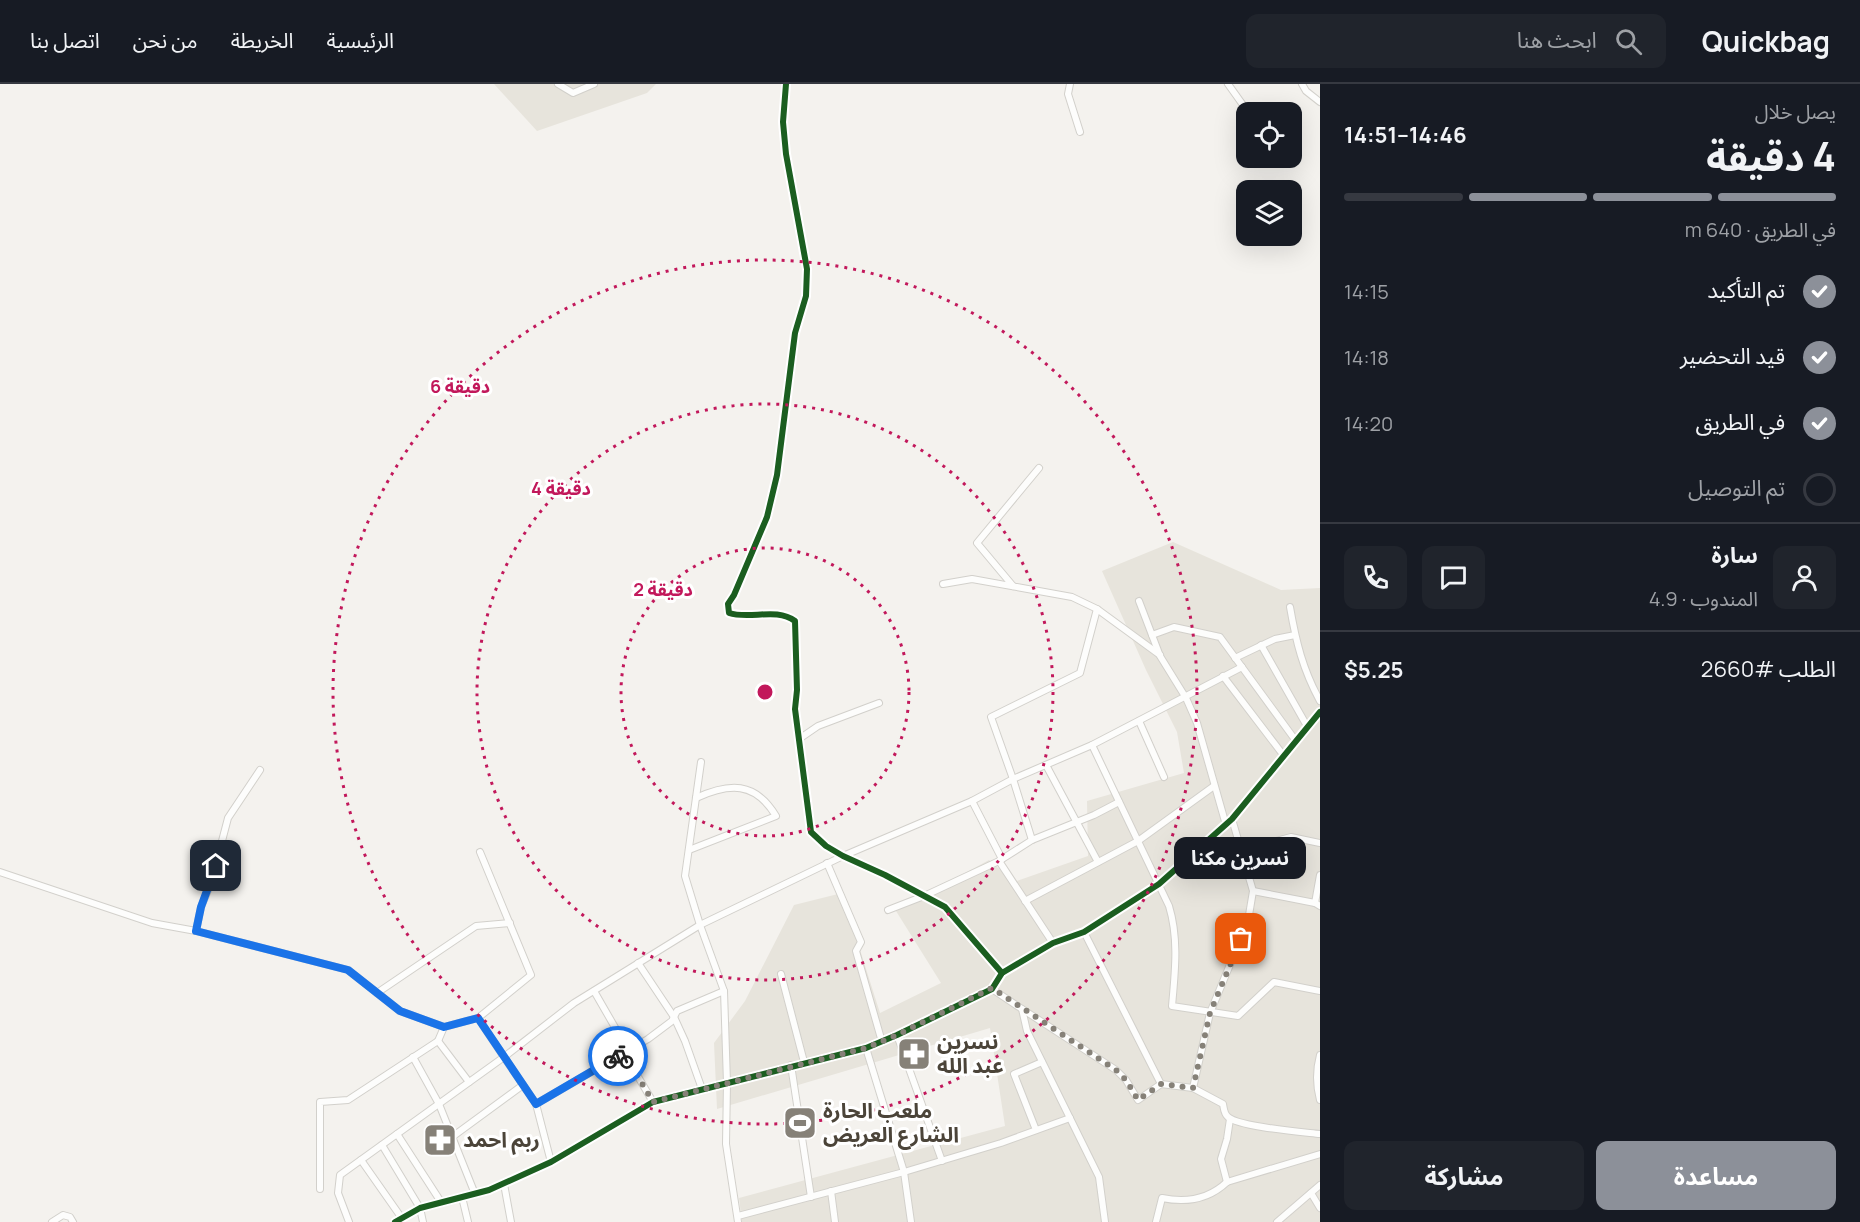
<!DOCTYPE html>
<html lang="ar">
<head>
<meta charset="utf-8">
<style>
	:root { --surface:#171b24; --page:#20242c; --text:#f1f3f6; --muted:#9ea1a6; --line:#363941; --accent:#8c9099 }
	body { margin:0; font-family:Manrope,"Noto Sans Arabic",sans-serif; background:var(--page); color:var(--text); direction:rtl; height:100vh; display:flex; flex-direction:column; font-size:22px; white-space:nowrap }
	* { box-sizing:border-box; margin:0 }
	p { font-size:20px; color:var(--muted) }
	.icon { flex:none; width:33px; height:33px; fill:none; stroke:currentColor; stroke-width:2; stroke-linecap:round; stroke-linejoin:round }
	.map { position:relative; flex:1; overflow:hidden; direction:ltr }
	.sheet { display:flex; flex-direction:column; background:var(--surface); width:540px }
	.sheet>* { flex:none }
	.tools { position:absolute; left:1236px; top:18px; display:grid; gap:12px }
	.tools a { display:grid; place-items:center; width:66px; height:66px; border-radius:12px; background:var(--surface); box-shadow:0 6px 24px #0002; font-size:30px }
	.pin { position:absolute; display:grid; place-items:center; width:51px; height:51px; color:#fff; margin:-26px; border-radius:12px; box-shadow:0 3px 9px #0006 }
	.courier { position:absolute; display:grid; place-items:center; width:60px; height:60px; margin:-30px; border:4px solid #1a73e8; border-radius:50%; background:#fff; color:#222; box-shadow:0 2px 8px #0007 }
	.bubble { position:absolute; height:42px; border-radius:12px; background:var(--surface); box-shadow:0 6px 24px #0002; font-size:20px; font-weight:700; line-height:42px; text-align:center; direction:rtl }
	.summary em { font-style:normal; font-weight:700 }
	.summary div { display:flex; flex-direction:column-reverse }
	.summary { display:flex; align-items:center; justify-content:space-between; height:102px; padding:0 24px }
	h1 { font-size:39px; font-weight:700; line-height:45px }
	.bar { display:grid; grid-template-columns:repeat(4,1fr); gap:9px 6px; align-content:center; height:72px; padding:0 24px }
	.bar i { height:8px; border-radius:4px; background:var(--line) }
	.bar .active { background:var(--accent) }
	.bar p { grid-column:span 4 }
	.line { display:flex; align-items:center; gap:15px; padding:0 24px; border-top:2px solid var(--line) }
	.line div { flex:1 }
	.round { display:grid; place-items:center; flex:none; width:63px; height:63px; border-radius:12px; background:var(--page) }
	ol { padding:0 24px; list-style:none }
	li { display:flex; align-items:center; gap:18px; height:66px }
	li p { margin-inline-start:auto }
	li .icon { padding:6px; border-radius:50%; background:var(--accent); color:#fff; stroke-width:4 }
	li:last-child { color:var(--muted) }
	li i { width:33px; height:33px; border:3px solid var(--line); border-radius:50% }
	.cta { display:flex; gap:12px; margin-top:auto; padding:12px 24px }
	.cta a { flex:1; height:69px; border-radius:12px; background:var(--accent); color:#fff; font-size:24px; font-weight:700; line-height:69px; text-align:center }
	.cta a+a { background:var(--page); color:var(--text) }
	header { display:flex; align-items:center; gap:36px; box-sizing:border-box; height:84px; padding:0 30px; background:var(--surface); border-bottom:2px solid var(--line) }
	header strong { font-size:28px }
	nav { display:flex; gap:33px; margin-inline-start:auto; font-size:21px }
	.search { width:420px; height:54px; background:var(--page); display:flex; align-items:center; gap:15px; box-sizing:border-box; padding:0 21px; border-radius:12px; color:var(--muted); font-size:22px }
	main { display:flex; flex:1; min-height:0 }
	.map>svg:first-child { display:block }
</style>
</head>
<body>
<header>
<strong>Quickbag</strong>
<div class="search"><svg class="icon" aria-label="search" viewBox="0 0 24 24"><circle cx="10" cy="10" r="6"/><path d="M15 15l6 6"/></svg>ابحث هنا</div>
<nav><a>الرئيسية</a><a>الخريطة</a><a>من نحن</a><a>اتصل بنا</a></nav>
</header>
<main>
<section class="sheet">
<div class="summary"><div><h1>4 دقيقة</h1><p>يصل خلال</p></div><em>14:46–14:51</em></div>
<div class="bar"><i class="active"></i><i class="active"></i><i class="active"></i><i></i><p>في الطريق · 640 m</p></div>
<ol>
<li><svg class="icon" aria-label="check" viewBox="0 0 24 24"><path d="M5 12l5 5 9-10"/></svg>تم التأكيد<p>14:15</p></li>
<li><svg class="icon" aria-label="check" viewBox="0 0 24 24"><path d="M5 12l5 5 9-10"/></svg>قيد التحضير<p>14:18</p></li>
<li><svg class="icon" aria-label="check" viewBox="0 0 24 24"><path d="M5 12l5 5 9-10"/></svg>في الطريق<p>14:20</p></li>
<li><i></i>تم التوصيل</li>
</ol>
<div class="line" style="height:108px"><a class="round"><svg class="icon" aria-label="person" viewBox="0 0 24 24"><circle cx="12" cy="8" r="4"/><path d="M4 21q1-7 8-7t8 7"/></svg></a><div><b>سارة</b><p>المندوب · 4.9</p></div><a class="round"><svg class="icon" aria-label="chat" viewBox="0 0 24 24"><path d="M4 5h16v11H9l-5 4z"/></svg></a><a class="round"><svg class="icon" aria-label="phone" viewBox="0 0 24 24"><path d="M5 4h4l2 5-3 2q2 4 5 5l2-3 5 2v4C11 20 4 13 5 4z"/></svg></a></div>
<div class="line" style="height:78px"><div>الطلب #2660</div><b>$5.25</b></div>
<div class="cta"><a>مساعدة</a><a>مشاركة</a></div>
</section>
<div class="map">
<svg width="1320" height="1138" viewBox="0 0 1320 1138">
	<rect width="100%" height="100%" fill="#f4f2ee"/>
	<g fill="#e7e4dc">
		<polygon points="494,0 656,0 647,9 537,47"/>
		<polygon points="1173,458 1281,506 1320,504 1320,1138 742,1138 739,1114 1005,1042 990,944 717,1025 714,959 745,917 794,821 842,809 880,929 941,899 896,827 989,776 1014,798 1088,772 1087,717 1184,689 1177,648 1146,586 1102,487"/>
	</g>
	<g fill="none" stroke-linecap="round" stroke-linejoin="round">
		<g stroke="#d2d0cb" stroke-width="8">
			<g id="minor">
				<polyline points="558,0 573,9 594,0"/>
				<path d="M786,0L783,38L786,70L807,185L806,212L795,249L777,391L767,433L734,511L728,520L729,529C750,536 776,523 795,537L797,606L795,625L811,748L826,762L843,772L885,791L945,823L1002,889"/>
				<polyline points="1070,0 1068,10 1080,48"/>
				<polyline points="1228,0 1248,28"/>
				<polyline points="1302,0 1306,7 1320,18"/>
				<polyline points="943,500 972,495 1072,513 1097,525 1160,571"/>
				<polyline points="1013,502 977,459 1039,384"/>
				<polyline points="1139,517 1160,572 1186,614 1197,639 1226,741"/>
				<path d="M1290,523C1296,558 1303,586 1320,617"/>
				<polyline points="1152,551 1174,543 1220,553 1296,657"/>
				<polyline points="1261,561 1307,642"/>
				<polyline points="1235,574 1275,555 1295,551"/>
				<polyline points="1223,592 1284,672"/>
				<polyline points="1139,637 1164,693"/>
				<polyline points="799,655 818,642 879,619"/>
				<path d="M1092,661L1169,822C1179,855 1175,888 1172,922L1238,932L1274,898L1320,907"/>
				<polyline points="701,678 685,792 700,841 724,907 727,999 726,1060 738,1138"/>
				<polyline points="1046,681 1098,778"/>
				<polyline points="972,717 1002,775"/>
				<polyline points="1032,756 1013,695 991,633 1080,589 1097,525"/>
				<path d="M689,766L776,732C755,697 729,699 696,714"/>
				<polyline points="1242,766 1291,753 1320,759"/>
				<polyline points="999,777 1053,859"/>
				<polyline points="827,779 861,858 856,867 882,958"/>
				<polyline points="0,788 152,839 196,847 348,886 400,927 444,943 478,934 504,973 340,1091 338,1109 349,1138"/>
				<polyline points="1253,807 1315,819 1320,822"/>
				<polyline points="1025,817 1138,757 1214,702"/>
				<polyline points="1315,819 1320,791"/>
				<polyline points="888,826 924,812 999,777 1032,756 1094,731 1119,718"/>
				<polyline points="196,847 201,823 211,799 228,734 260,686"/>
				<polyline points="1084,848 1161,1000"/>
				<polyline points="638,879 674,933 685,957 702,1005"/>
				<polyline points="781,890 804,978"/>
				<polyline points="992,905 1022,925 1027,947 1099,1093 1105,1138"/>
				<polyline points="594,907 628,966"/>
				<polyline points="377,909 476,842 510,839"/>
				<path d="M1022,925L1116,986L1126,996L1138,1016L1161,1000L1193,1004L1223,1020C1224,1025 1224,1030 1228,1033C1239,1043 1303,1048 1320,1050"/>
				<polyline points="478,934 531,891 480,768"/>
				<polyline points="897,951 942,1077"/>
				<polyline points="438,957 469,998"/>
				<polyline points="866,964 904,1088 911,1138"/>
				<polyline points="624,969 653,1018"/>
				<path d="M1320,971C1316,986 1316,1001 1320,1016"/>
				<polyline points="413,973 439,1020 475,1110"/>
				<polyline points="791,981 811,1113"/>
				<polyline points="1193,1004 1210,929 1248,837 1253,807 1232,735"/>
				<polyline points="536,1020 648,955 672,937 677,927 724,907"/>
				<polyline points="1036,1046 1014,990 1042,978"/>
				<polyline points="397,1050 441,1118"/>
				<polyline points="452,1053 523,1001"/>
				<polyline points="382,1061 420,1124 423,1138"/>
				<polyline points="361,1076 401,1133"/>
				<polyline points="551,1078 536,1020 504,973 574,919 700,841 843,772 972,717 1013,695 1092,661 1242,583"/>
				<polyline points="1227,1098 1221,1075 1227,1055 1230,1035"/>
				<polyline points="504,1100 511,1138"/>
				<polyline points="320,1105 320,1018 348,1016 438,957 444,943"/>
				<polyline points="831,1107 835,1138"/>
				<polyline points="1311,1109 1320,1124"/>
				<polyline points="462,1113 468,1138"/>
				<polyline points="738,1132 904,1088 1001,1059 1070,1034"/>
				<polyline points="52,1138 63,1131 70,1133 73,1138"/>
				<polyline points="395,1138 420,1124 489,1106 551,1078 653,1018 866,964 897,951 992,905 1002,889 1053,859 1084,848 1159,800 1232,735 1320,628"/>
				<path d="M1156,1138L1162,1114C1186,1119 1208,1116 1227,1098L1320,1070"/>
				<polyline points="1277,1138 1320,1101"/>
			</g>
		</g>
		<use href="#minor" stroke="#fdfdfc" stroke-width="6"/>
		<g stroke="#fff" stroke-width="10">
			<g id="cycleway">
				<path d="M786,0L783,38L786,70L807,185L806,212L795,249L777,391L767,433L734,511L728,520L729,529C750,536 776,523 795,537L797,606L795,625L811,748L826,762L843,772L885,791L945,823L1002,889"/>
				<polyline points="395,1138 420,1124 489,1106 551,1078 653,1018 866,964 897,951 992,905 1002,889 1053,859 1084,848 1159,800 1232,735 1320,628"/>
			</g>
		</g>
		<use href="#cycleway" stroke="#1b5e20" stroke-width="6"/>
	</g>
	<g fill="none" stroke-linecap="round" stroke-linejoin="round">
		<polyline stroke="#868178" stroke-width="6" stroke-dasharray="0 10.8" points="618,972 624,969 653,1018 866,964 897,951 992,904 1116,986 1126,996 1138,1016 1161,1000 1193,1004 1210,929 1241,855"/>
		<polyline stroke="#1a73e8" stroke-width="8" points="216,782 201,823 196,847 348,886 400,927 444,943 478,934 536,1020 618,972"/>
	</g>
	<g fill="none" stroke="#c2185b" stroke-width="3" stroke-dasharray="3 6">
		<circle cx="765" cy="608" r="144"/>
		<circle cx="765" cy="608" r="288"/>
		<circle cx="765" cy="608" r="432"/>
	</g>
	<defs>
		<g id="pharmacy-square" transform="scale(1.725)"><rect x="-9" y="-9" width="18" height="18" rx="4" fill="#868178" stroke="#fff"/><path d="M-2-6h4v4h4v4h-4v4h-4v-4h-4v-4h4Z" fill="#fff"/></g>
		<g id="stadium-square" transform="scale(1.725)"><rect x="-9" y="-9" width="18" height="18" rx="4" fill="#868178" stroke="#fff"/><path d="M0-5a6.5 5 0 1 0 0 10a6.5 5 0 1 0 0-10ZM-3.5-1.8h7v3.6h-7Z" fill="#fff"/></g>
	</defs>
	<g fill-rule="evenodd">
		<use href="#pharmacy-square" x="914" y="970"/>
		<use href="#stadium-square" x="800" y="1039"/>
		<use href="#pharmacy-square" x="440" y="1056"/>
	</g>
	<g text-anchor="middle" stroke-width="6" stroke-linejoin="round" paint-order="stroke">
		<g font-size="21" font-weight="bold" fill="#4b4439" stroke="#fff" text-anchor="start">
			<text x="937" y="965">نسرين<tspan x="937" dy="24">عبد الله</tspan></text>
			<text x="823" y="1034">ملعب الحارة<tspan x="823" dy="24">الشارع العريض</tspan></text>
			<text x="463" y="1063">ربم احمد</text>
		</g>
	</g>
	<circle cx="765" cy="608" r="9" fill="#c2185b" stroke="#fff" stroke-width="3"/>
	<g font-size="18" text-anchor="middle" font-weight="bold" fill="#c2185b" stroke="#fff" stroke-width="6" stroke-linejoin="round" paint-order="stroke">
		<text x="460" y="309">6 دقيقة</text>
		<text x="561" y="411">4 دقيقة</text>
		<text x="663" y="512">2 دقيقة</text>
	</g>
</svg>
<div class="tools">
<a><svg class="icon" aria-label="locate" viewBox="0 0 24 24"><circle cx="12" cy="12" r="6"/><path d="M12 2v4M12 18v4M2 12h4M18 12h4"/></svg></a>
<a><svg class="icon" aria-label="layers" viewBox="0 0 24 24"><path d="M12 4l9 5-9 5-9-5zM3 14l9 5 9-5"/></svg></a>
</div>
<div class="pin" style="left:1241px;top:855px;background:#ea580c"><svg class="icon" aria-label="bag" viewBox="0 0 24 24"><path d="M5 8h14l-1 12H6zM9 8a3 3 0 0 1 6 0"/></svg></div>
<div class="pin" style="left:216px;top:782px;background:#1f2937"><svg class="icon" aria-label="home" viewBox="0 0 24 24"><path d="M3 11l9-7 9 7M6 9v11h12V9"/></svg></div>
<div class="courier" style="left:618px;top:972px"><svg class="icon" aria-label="bike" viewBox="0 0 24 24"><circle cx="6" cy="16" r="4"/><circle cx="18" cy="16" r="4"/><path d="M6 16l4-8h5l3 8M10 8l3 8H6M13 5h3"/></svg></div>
<div class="bubble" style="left:1174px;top:753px;width:132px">نسرين مكنا</div>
</div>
</main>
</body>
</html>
